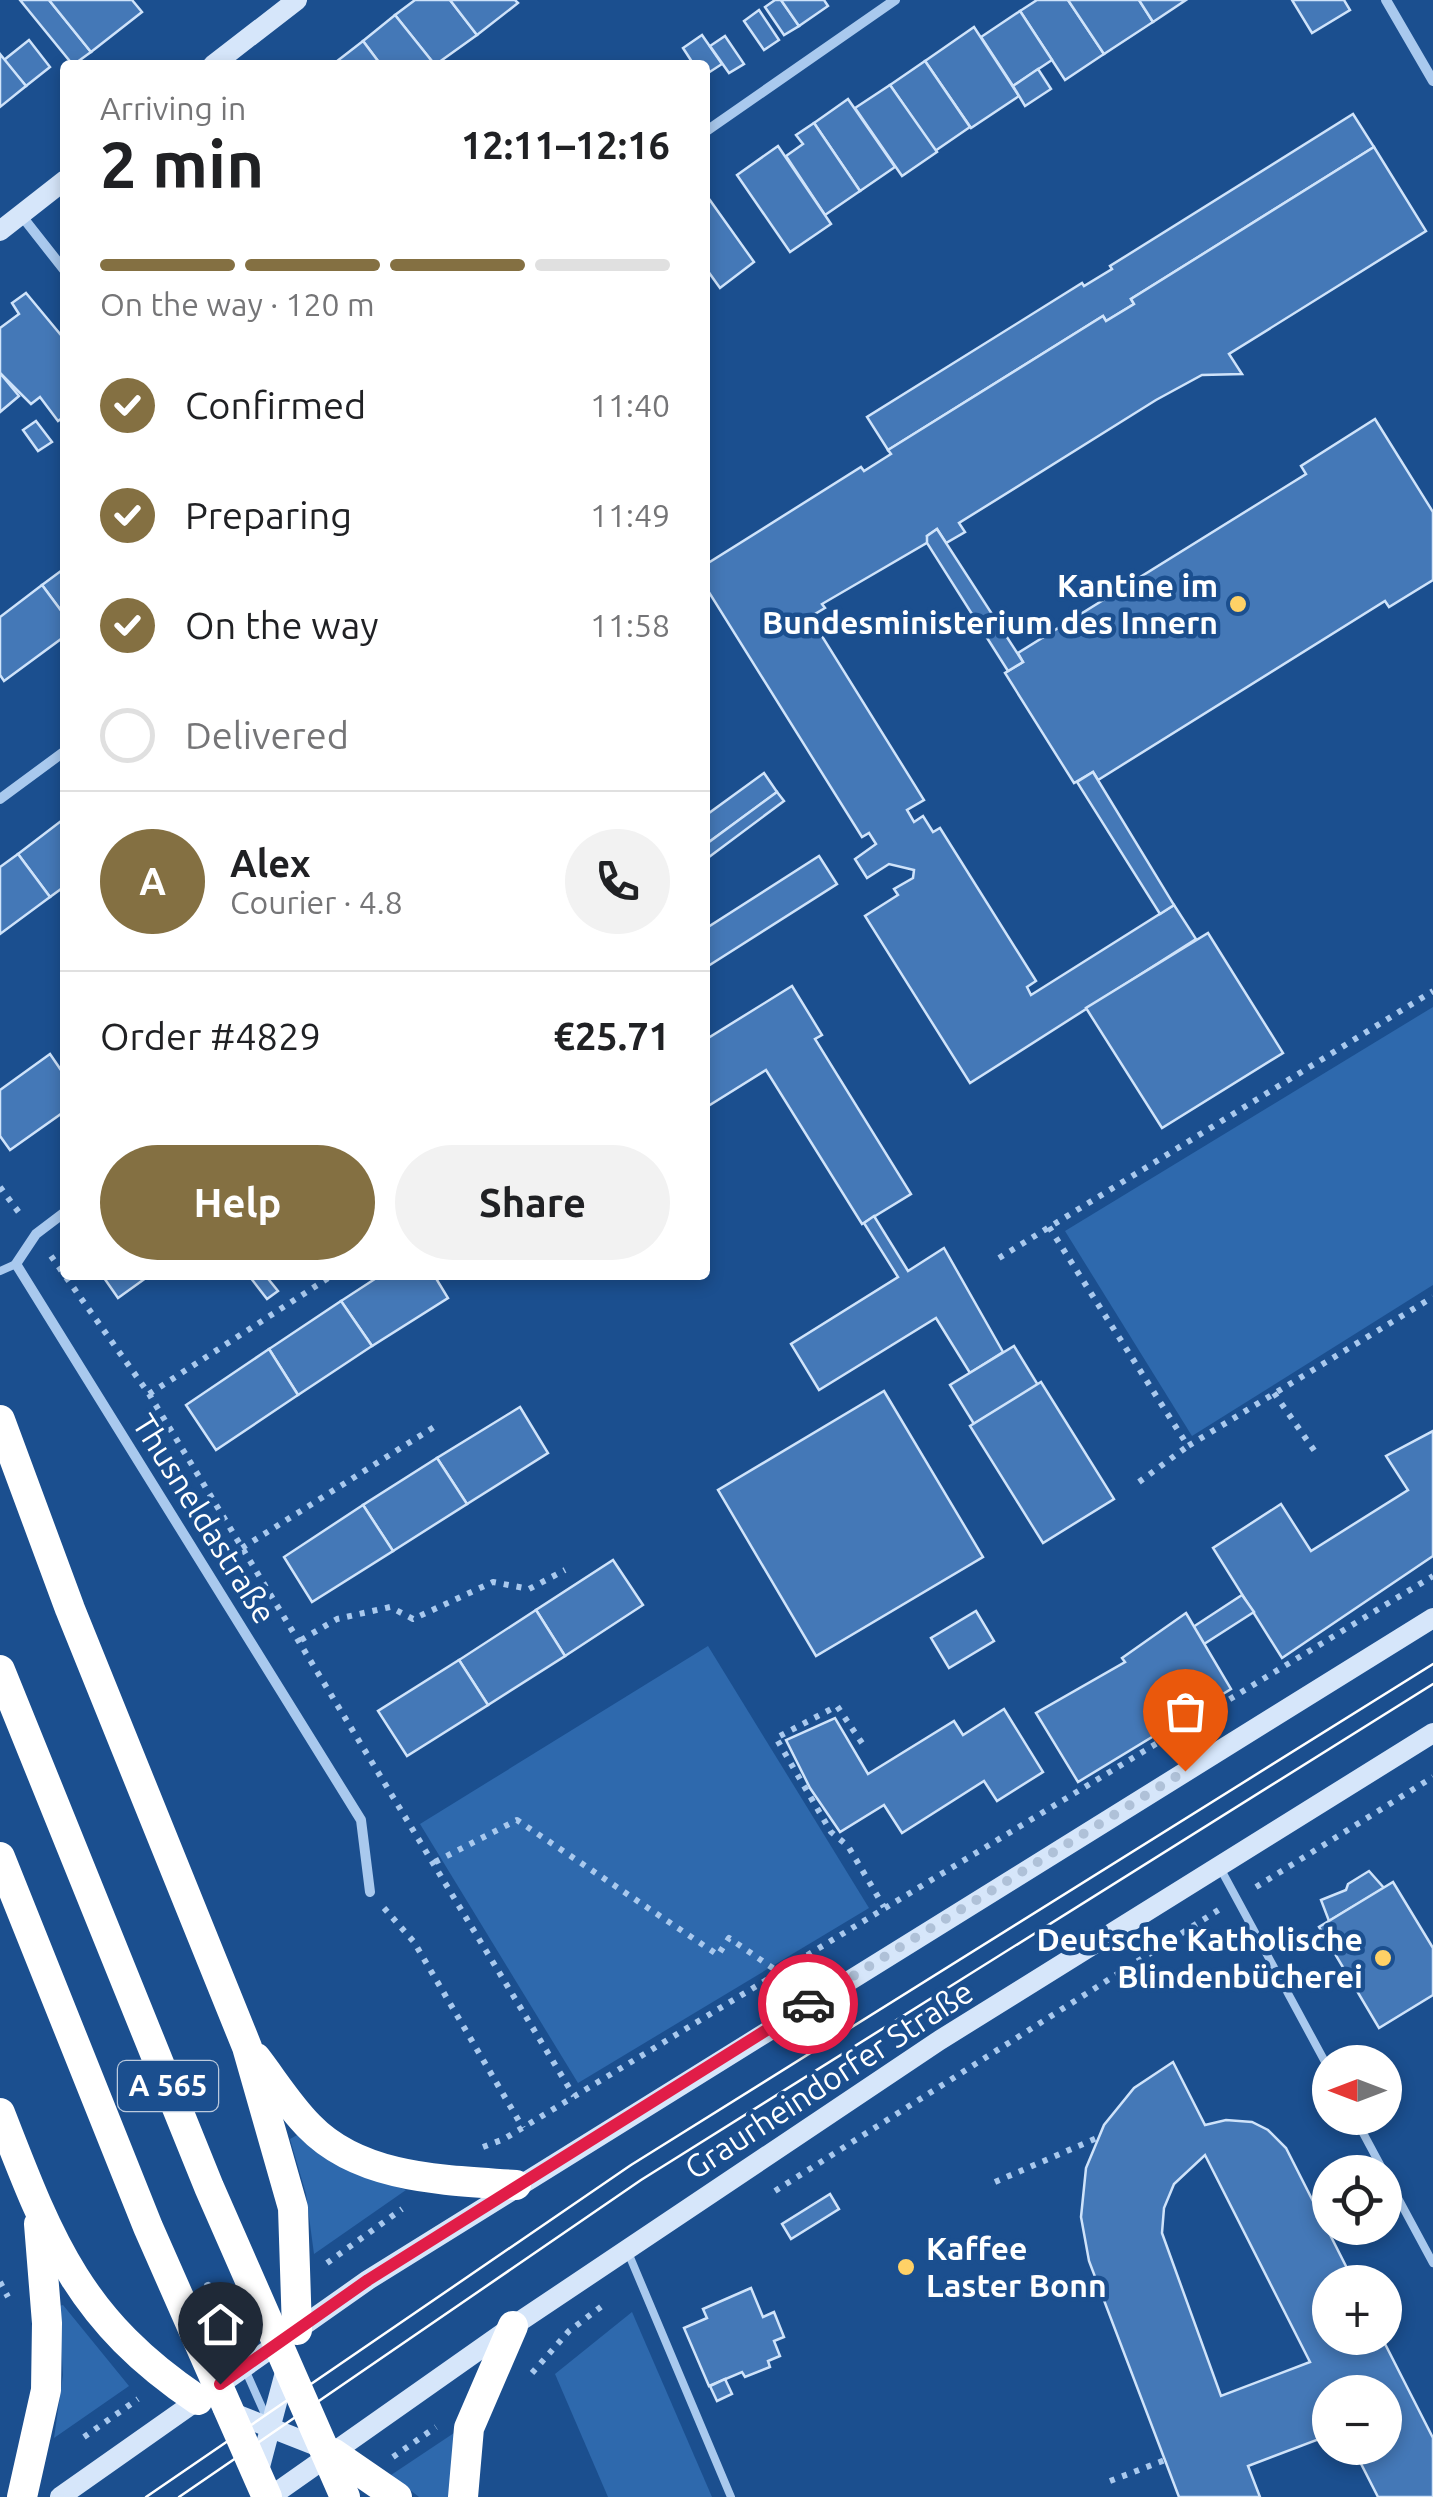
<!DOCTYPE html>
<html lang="en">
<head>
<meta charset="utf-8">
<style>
	:root { --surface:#fff; --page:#f2f2f2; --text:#202124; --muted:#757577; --line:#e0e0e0; --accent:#847042 }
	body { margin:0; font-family:Ubuntu,sans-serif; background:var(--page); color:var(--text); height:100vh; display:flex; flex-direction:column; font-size:38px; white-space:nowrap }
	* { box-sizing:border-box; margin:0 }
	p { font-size:32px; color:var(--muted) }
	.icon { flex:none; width:55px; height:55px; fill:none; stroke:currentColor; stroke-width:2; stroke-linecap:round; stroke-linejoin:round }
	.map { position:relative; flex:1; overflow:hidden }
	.side { position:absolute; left:60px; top:60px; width:650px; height:1220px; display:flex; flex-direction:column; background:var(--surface); border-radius:10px; box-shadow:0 5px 15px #0003 }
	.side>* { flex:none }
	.needle { width:65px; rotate:270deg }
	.buttons { position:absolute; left:1312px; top:2045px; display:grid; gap:20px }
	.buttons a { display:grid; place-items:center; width:90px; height:90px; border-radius:50%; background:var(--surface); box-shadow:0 5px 15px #0003; font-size:50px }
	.pin { position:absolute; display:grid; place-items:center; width:85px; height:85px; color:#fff; margin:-102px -42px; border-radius:50% 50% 50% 0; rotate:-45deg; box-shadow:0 0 10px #0007 }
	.pin .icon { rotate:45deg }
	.courier { position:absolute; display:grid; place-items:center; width:100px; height:100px; margin:-50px; border:8px solid #e11d48; border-radius:50%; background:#fff; color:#222; box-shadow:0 2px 12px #0007 }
	.head em { font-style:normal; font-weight:600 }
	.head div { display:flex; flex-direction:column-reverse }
	.head { display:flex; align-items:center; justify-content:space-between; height:170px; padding:0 40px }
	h1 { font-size:65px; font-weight:600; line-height:75px }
	.bar { display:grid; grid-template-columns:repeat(4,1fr); gap:15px 10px; align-content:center; height:120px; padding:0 40px }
	.bar i { height:12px; border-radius:8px; background:var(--line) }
	.bar .selected { background:var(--accent) }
	.bar p { grid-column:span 4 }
	.line { display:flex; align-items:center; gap:25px; padding:0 40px; border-top:2px solid var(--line) }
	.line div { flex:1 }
	.round { display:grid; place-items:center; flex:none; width:105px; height:105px; border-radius:52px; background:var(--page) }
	ol { padding:0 40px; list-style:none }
	li { display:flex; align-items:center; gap:30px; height:110px }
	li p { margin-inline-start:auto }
	li .icon { padding:10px; border-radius:50%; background:var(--accent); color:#fff; stroke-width:4 }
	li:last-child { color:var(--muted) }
	li i { width:55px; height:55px; border:5px solid var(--line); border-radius:50% }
	.button { display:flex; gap:20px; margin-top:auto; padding:20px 40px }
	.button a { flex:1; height:115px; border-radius:60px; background:var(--accent); color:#fff; font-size:40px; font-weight:600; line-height:115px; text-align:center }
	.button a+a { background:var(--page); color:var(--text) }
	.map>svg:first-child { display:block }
</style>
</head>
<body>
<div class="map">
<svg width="1433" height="2497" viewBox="0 0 1433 2497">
	<rect width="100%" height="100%" fill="#1b4f8f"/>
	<g fill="#2e69ad">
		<polygon points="1433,1007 1433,1285 1192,1436 1065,1231"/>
		<polygon points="708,1646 869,1908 578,2083 420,1824"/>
		<polygon points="299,2134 343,2168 406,2190 314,2254 306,2194 290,2139"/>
		<polygon points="63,2305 129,2386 54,2438 63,2375 59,2306"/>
		<polygon points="632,2312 712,2497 608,2497 555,2374"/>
		<polygon points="454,2433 449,2497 419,2497 391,2475"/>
	</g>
	<g fill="#4478b7" stroke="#cfe3fa" stroke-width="2.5" fill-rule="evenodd">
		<polygon points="20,0 49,0 91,52 73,65"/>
		<polygon points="49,0 132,0 142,12 91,52"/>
		<polygon points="415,0 450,0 477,35 435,65 395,15"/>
		<polygon points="450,0 515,0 518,3 477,35"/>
		<polygon points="775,0 781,0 799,26 784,35 765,7"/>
		<polygon points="781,0 824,0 828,6 799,26"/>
		<polygon points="1037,0 1068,0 1104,54 1065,80 1020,11"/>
		<polygon points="1068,0 1139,0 1153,22 1104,54"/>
		<polygon points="1139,0 1186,0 1153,22"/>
		<polygon points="1292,0 1344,0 1350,10 1312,33"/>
		<polygon points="759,10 779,40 764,50 744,21"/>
		<polygon points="1020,11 1052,60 1013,86 981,37"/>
		<polygon points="395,15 435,65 381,65 363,41"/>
		<polygon points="974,27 1019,96 971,128 925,61"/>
		<polygon points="702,35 722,64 705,75 705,65 694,65 683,48"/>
		<polygon points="725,36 744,64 729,73 710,46"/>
		<polygon points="29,40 50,67 26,86 4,60"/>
		<polygon points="363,41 381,65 332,65"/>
		<polygon points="0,54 26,86 0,107"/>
		<polygon points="925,61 970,127 935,151 890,85"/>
		<polygon points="1038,69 1051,89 1025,106 1013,86"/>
		<polygon points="890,85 937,152 902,176 855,108"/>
		<polygon points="848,99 895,167 860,191 814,123"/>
		<polygon points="1353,114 1374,147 1131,299 1134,304 1106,321 1103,316 888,450 867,417 1082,283 1084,286 1112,269 1110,266"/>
		<polygon points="814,123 860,191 825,215 786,156 803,144 796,135"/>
		<polygon points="778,146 831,224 790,252 737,175"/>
		<polygon points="1374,147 1426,231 1229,354 1242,374 1202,375 1156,400 959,523 965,532 946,543 937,529 927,536 930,541 822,604 825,608 810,617 924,800 907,810 914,822 923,816 933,832 940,828 1036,981 1027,987 1031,995 1174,905 1196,939 970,1083 865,916 898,895 894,889 913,878 914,870 889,864 867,878 855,859 876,844 869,833 862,837 705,586 705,565 861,467 864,471 891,454 888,450 1103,316 1106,321 1134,304 1131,299"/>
		<polygon points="707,196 754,262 720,288 705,267"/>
		<polygon points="26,293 65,340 65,416 58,421 40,397 31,404 0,373 0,328 19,314 12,303"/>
		<polygon points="0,373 19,396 0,412"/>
		<polygon points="1375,419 1433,512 1433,580 1389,607 1385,601 1098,780 1093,772 1074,783 1005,673 1023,662 1018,653 1306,474 1301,466"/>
		<polygon points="36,421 52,442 38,451 23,430"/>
		<polygon points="937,529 1023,662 1008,671 927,543 927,536"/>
		<polygon points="65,568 65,616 42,585"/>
		<polygon points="42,585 65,616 65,636 4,681 0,675 0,617"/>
		<polygon points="1093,772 1174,905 1160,914 1077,782"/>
		<polygon points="764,773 777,792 705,845 705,816"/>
		<polygon points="777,792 784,801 705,860 705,845"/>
		<polygon points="65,818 65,886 50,897 18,854"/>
		<polygon points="18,854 50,897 0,934 0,867"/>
		<polygon points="819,856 837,884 705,968 705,929"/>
		<polygon points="1208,933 1283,1053 1162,1128 1086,1008"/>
		<polygon points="792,986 822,1035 815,1039 911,1194 862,1224 766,1070 705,1108 705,1040"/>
		<polygon points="50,1054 65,1076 65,1111 10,1150 0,1136 0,1090"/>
		<polygon points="874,1216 908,1271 944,1248 1003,1352 970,1373 936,1318 819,1390 791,1344 898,1277 864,1223"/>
		<polygon points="102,1275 150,1275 118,1298"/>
		<polygon points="265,1275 278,1291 267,1299 250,1277"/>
		<polygon points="381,1275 434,1275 448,1298 372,1346 341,1301"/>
		<polygon points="341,1301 372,1346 298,1395 269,1349"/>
		<polygon points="1014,1346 1038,1385 974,1424 950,1385"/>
		<polygon points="269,1349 298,1395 216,1450 186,1405"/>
		<polygon points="1041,1382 1114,1499 1043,1543 970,1426"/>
		<polygon points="884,1391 983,1557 816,1656 718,1490"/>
		<polygon points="520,1407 548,1453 467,1504 437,1458"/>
		<polygon points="1433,1431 1433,1556 1282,1658 1213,1548 1281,1504 1311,1551 1408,1490 1386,1456"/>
		<polygon points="437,1458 467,1504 393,1551 363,1505"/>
		<polygon points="363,1505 393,1551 312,1602 284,1557"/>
		<polygon points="613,1560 643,1605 565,1656 536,1610"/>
		<polygon points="1242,1595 1254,1612 1204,1644 1193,1627"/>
		<polygon points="536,1610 565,1656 488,1705 459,1660"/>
		<polygon points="976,1611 994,1641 949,1668 931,1638"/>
		<polygon points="1186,1613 1231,1689 1078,1782 1036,1713 1125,1662 1122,1658"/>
		<polygon points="459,1660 488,1705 407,1756 378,1711"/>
		<polygon points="1004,1709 1043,1772 997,1801 984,1781 902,1833 884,1805 840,1832 810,1788 786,1740 835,1718 868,1774 954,1721 963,1735"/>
		<polygon points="1369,1871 1384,1888 1329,1921 1321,1900 1346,1890 1348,1884"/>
		<polygon points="1393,1882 1433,1948 1433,1995 1379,2028 1319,1927"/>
		<path d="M1173,2062L1205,2125L1226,2120L1252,2122L1268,2130L1286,2148L1354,2282H1330V2338H1382L1433,2438V2497H1378L1353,2448H1385V2392H1330V2435L1248,2466L1260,2497H1179L1089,2261L1081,2217L1086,2168L1104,2125L1134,2088ZM1205,2155L1310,2362L1221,2396L1162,2233L1164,2208L1174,2184Z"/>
		<polygon points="830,2194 839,2209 791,2239 782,2224"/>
		<polygon points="751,2288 763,2317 774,2312 784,2337 774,2341 780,2356 768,2361 770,2367 745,2377 742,2372 709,2386 684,2328 707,2318 703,2309"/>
		<polygon points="725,2379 732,2394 717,2401 710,2386"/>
	</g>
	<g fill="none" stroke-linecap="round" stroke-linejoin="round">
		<g stroke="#a9c9ee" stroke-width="6" stroke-dasharray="5 8" stroke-linecap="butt">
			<polyline points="0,1187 23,1218"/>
			<polyline points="1049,1227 1188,1446 1433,1297"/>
			<polyline points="51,1256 149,1394 574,2096"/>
			<polyline points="999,1258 1433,991"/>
			<polyline points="1274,1393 1316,1453"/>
			<polyline points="149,1394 333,1275"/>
			<polyline points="1139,1482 1188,1446"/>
			<polyline points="242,1548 434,1427"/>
			<polyline points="301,1640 337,1619 390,1607 413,1619 493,1582 529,1589 565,1570"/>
			<polyline points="862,1743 837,1706 776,1738 831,1832 848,1846 884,1907"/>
			<polyline points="435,1862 517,1820 718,1955 729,1938 777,1971"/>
			<polyline points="1256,1887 1433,1777"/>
			<polyline points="384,1908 414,1942 523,2128"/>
			<polyline points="483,2147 504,2139 1433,1576"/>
			<polyline points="995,2182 1097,2138"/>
			<polyline points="775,2191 1220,1909"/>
			<polyline points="327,2263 402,2209"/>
			<polyline points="0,2282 8,2297"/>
			<polyline points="532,2373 569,2331 602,2306"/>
			<polyline points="84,2437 138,2399"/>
			<polyline points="393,2457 436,2427"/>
			<polyline points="1110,2481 1165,2460"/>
		</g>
		<g stroke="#a9c9ee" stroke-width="8">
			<polyline points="0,1271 16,1264"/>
			<polyline points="1219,1866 1330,2071"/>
			<polyline points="1355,2118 1384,2172"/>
			<polyline points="1385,2174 1433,2263"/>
			<polyline points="627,2250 731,2497"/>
			<polyline points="208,2286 268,2421"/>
		</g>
		<g stroke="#a9c9ee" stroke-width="10">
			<polyline points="1386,0 1433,81"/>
			<polyline points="705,132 895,0"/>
			<polyline points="21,215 65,271"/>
			<polyline points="0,799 65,751"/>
			<polyline points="65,1212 36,1234 16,1264 361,1820 370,1892"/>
		</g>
		<g stroke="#d6e6fa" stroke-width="20">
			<polyline points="213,65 297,0"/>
			<polyline points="0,231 65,180"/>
			<polyline points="223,2409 327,2450"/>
			<polyline points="257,2478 288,2361"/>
			<polyline points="60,2497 368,2280 1433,1618"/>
			<polyline points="270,2497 513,2326 940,2040 1433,1733"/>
		</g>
		<g stroke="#fff" stroke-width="30">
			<polyline points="0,1420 70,1609 247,2047 293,2208 297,2330"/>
			<path d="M256,2058C273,2080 289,2106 309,2126C361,2180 447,2180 516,2185"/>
			<path d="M0,2113C50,2242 79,2320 198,2400"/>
			<polyline points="333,2453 397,2497"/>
			<polyline points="22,2497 46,2390 47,2323 39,2224"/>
			<polyline points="463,2497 469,2428 513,2326"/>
		</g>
		<g stroke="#fff" stroke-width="2.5">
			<polyline points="146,2497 631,2165 1433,1664"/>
			<polyline points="179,2497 641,2180 1433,1684"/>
		</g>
		<g stroke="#fff" stroke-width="30">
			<polyline points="0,1670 209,2187 345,2497"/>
			<polyline points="0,1857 148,2227 267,2497"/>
		</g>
	</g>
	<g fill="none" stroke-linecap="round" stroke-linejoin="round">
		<polyline stroke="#afc1d8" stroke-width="10" stroke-dasharray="0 18" points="808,2004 1185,1771"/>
		<polyline stroke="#e11d48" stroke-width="12" points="220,2384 368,2280 808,2004"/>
	</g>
	<g fill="#ffd166" stroke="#1b4f8f" stroke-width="4">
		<circle cx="1238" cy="604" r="10"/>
		<circle cx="1383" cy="1958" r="10"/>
		<circle cx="906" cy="2267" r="10"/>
	</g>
	<g text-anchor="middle" stroke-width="9" stroke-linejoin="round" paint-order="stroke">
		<rect fill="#1b4f8f" stroke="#bbcadd" stroke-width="2.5" x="118" y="2061" width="100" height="50" rx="8"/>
		<g font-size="30" font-weight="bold" fill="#fff">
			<text x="168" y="2096">A 565</text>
		</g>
		<g font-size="32" font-weight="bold" fill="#fff" stroke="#1b4f8f" text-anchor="end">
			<text x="1218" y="597">Kantine im<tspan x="1218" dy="37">Bundesministerium des Innern</tspan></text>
			<text x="1363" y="1951">Deutsche Katholische<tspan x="1363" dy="37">Blindenbücherei</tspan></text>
			<text x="926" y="2260" text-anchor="start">Kaffee<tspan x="926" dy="37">Laster Bonn</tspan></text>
		</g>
		<g font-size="32" fill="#fff" stroke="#1b4f8f">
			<text transform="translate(204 1519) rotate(58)" y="11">Thusneldastraße</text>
			<text transform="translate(829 2080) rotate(-33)" y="11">Graurheindorfer Straße</text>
		</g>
	</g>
</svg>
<div class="buttons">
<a><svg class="needle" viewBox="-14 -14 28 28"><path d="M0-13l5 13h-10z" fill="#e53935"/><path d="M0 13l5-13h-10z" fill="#757577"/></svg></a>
<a><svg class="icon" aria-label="locate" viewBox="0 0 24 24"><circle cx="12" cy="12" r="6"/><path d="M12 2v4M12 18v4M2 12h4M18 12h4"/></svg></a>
<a>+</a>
<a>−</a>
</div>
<div class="pin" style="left:1185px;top:1771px;background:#ea580c"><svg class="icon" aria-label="bag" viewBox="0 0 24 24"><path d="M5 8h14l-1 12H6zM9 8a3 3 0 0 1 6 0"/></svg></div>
<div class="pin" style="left:220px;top:2384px;background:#1f2937"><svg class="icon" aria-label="home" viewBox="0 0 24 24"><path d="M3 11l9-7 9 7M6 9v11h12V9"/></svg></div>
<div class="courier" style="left:808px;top:2004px"><svg class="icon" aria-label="car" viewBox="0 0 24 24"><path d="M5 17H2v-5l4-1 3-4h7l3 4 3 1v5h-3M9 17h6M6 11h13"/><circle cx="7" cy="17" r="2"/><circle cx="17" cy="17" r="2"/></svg></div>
<section class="side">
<div class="head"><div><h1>2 min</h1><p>Arriving in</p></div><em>12:11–12:16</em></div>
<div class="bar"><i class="selected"></i><i class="selected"></i><i class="selected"></i><i></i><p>On the way · 120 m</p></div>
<ol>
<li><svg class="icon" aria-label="check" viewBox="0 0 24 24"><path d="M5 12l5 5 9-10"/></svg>Confirmed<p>11:40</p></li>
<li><svg class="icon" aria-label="check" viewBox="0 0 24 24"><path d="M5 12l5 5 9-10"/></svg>Preparing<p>11:49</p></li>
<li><svg class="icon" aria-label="check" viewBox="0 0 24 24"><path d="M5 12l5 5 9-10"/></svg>On the way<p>11:58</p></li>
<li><i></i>Delivered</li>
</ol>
<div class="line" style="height:180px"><b class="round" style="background:var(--accent);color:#fff">A</b><div><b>Alex</b><p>Courier · 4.8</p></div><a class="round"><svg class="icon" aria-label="phone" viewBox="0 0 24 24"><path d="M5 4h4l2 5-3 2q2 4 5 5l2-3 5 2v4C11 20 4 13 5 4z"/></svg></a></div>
<div class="line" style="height:130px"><div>Order #4829</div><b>€25.71</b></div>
<div class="button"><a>Help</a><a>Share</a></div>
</section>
</div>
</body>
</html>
